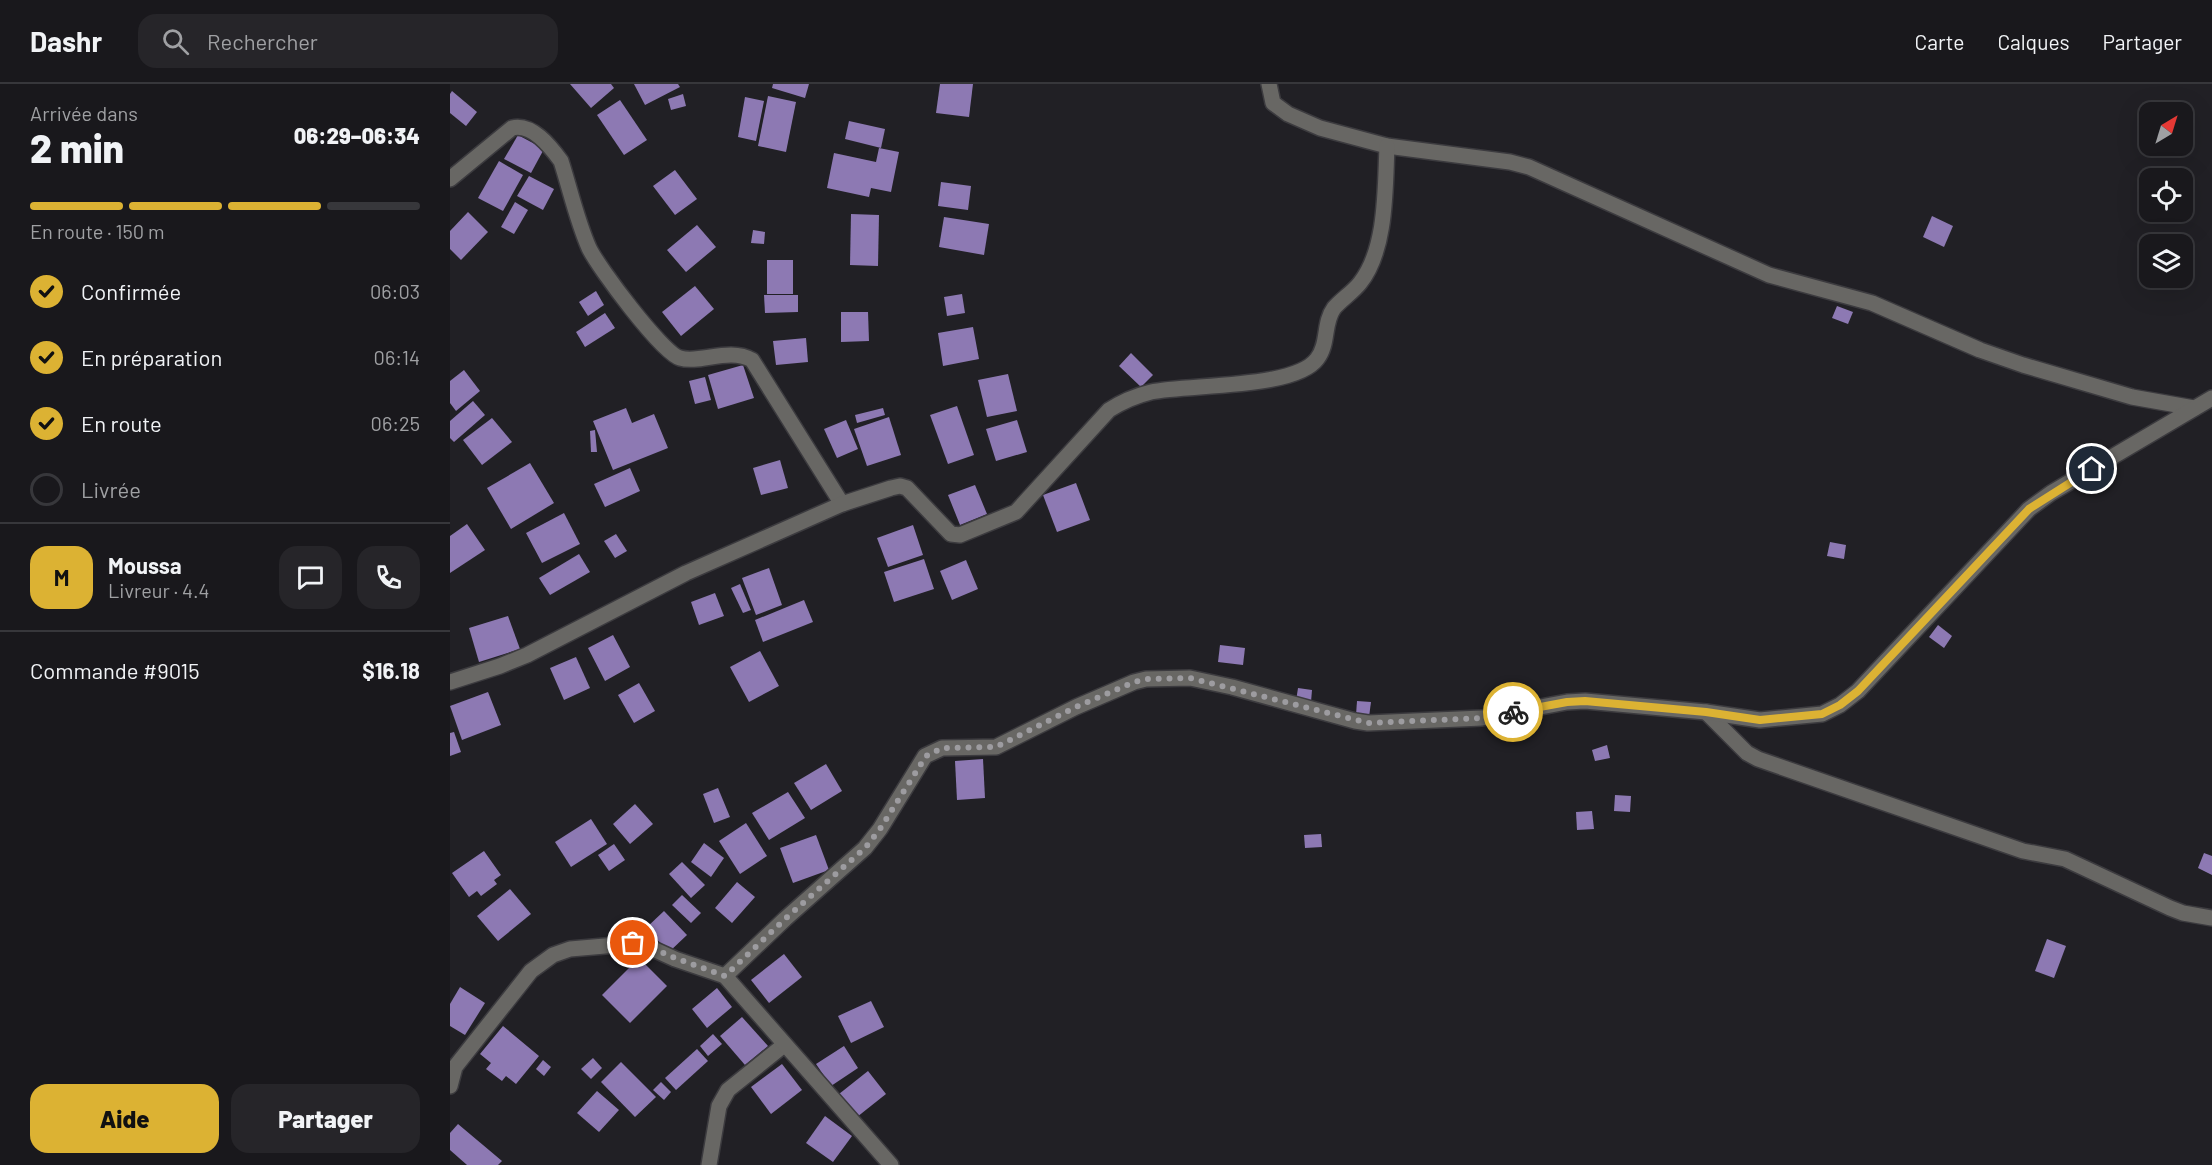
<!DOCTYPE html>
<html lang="fr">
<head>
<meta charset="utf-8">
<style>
	:root { --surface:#19181c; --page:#262529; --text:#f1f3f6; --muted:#9fa0a3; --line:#37373b; --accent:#dcb233 }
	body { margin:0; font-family:Barlow,sans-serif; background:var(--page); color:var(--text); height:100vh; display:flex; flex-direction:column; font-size:22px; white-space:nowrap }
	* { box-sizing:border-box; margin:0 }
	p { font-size:20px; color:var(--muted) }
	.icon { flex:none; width:33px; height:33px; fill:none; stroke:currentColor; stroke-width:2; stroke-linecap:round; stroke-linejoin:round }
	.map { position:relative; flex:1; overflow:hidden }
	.panel { display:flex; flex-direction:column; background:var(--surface); width:450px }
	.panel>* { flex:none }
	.needle { width:39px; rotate:38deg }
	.tools { position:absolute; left:1689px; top:18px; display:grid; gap:12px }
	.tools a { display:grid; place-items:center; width:54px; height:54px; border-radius:12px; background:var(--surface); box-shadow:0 6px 24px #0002,0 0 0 2px var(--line); font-size:30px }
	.pin { position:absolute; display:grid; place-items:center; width:51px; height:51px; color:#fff; margin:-26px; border:3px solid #fff; border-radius:50%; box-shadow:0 2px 6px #0007 }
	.courier { position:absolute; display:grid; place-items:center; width:60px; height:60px; margin:-30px; border:4px solid #dcb233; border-radius:50%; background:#fff; color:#222; box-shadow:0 2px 8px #0007 }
	.headline em { font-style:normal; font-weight:800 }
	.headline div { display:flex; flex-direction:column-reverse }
	.headline { display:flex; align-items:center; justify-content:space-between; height:102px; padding:0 30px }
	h1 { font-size:39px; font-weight:800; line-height:45px }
	.bar { display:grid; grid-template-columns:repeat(4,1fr); gap:9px 6px; align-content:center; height:72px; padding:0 30px }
	.bar i { height:8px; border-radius:4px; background:var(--line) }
	.bar .selected { background:var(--accent) }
	.bar p { grid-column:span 4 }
	.line { display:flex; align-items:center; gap:15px; padding:0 30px; border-top:2px solid var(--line) }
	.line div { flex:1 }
	.round { display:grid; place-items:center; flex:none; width:63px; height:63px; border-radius:18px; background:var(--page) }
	ol { padding:0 30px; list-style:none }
	li { display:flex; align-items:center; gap:18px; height:66px }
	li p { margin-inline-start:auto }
	li .icon { padding:6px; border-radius:50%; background:var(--accent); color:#111; stroke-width:4 }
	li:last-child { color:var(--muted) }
	li i { width:33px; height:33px; border:3px solid var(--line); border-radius:50% }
	.primary-button { display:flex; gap:12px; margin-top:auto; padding:12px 30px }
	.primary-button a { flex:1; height:69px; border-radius:18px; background:var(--accent); color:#111; font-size:24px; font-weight:800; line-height:69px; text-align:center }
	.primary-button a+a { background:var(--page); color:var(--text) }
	header { display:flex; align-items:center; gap:36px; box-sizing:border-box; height:84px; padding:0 30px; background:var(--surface); border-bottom:2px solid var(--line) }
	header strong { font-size:28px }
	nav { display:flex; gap:33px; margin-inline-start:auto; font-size:21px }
	.search { width:420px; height:54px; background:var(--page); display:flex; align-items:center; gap:15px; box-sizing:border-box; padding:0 21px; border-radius:18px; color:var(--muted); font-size:22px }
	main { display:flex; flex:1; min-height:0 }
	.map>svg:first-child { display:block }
</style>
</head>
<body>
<header>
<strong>Dashr</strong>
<div class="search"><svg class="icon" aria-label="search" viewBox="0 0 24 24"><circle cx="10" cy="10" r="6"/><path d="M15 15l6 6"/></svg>Rechercher</div>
<nav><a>Carte</a><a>Calques</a><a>Partager</a></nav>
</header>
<main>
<section class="panel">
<div class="headline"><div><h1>2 min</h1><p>Arrivée dans</p></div><em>06:29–06:34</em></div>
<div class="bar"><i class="selected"></i><i class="selected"></i><i class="selected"></i><i></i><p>En route · 150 m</p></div>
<ol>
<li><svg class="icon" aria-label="check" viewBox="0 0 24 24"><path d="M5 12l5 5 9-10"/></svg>Confirmée<p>06:03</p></li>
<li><svg class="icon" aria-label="check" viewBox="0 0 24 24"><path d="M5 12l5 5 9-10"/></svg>En préparation<p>06:14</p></li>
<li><svg class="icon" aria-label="check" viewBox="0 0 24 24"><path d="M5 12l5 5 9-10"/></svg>En route<p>06:25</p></li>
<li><i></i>Livrée</li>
</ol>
<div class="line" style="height:108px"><b class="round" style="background:var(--accent);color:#111">M</b><div><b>Moussa</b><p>Livreur · 4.4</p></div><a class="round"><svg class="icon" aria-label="chat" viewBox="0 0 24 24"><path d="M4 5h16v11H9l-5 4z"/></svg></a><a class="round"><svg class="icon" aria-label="phone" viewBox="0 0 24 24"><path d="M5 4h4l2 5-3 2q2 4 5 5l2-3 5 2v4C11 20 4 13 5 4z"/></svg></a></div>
<div class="line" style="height:78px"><div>Commande #9015</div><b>$16.18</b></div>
<div class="primary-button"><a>Aide</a><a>Partager</a></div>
</section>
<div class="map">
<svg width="1762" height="1081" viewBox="0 0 1762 1081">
	<rect width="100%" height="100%" fill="#212025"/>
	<g fill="#8d79b3">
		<polygon points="120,0 161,0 164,4 141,24"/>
		<polygon points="184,0 228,0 230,3 195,21"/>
		<polygon points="323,0 359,0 355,14 322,4"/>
		<polygon points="490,0 523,0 519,33 486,29"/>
		<polygon points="2,7 27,28 16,42 0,29 0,10"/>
		<polygon points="233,10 236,22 221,26 218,15"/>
		<polygon points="318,12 346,18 336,68 308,62"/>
		<polygon points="295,13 314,17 306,57 288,53"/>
		<polygon points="170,16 197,56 174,71 147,31"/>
		<polygon points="399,37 435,45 431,64 395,55"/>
		<polygon points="68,51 94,65 81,89 54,75"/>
		<polygon points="429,64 449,68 441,108 421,104 419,113 377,104 384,69 426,78"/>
		<polygon points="49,77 73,91 53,127 28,114"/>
		<polygon points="225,86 247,115 225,131 203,102"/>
		<polygon points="79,92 104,105 93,126 67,112"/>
		<polygon points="491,98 521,102 518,126 488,122"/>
		<polygon points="65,118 78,126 64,150 51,143"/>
		<polygon points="18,128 38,148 11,176 0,165 0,147"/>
		<polygon points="401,130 429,131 428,182 400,181"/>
		<polygon points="1482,132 1503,142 1494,163 1473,153"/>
		<polygon points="494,133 539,140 534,171 489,163"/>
		<polygon points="247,141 266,163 236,188 217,166"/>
		<polygon points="303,146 315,148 314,160 301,159"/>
		<rect x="317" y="176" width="26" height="34"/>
		<polygon points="245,202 264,225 231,252 212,228"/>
		<polygon points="146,207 154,221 138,232 129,218"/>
		<polygon points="512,210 515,229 497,232 494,213"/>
		<polygon points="314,211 348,211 348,228 315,229"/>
		<polygon points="1387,222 1403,228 1398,240 1382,234"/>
		<polygon points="391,228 418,228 419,257 391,258"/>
		<polygon points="155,229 165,244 135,263 126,248"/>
		<polygon points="523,243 529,275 493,282 488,249"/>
		<polygon points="356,254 358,278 326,281 323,257"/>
		<polygon points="681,269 703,291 691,303 669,282"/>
		<polygon points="293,281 304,314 268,325 258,291"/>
		<polygon points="14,286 30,307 6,327 0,319 0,297"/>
		<polygon points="558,290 567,327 537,333 528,296"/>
		<polygon points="255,293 261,316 245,320 239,297"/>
		<polygon points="23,317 35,331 4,358 0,354 0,337"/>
		<polygon points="507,322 524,371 498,380 480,331"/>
		<polygon points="176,324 182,339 204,330 218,364 163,386 143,337"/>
		<polygon points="433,324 435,331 407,339 405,331"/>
		<polygon points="439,333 451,371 417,382 404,345"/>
		<polygon points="42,334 62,358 32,381 13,356"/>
		<polygon points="396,336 408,365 387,374 374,345"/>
		<polygon points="567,336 577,368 546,377 536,345"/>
		<polygon points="145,346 147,368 141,368 140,347"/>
		<polygon points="330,376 338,404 311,411 303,384"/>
		<polygon points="80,379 104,419 61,445 37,404"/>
		<polygon points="180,384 190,407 155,423 144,400"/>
		<polygon points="626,399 640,436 607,448 593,411"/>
		<polygon points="525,401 537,430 510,441 498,411"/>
		<polygon points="114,429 130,460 92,479 76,449"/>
		<polygon points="17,440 35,466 0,489 0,452"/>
		<polygon points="463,441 473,471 438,483 427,454"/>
		<polygon points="166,450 177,467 165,474 154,457"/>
		<polygon points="1380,458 1396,461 1394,475 1377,472"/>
		<polygon points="129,470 140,488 100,511 89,494"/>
		<polygon points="474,475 484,505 444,518 434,488"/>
		<polygon points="516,476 528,505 502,516 490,487"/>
		<polygon points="319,484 332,521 306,531 292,494"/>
		<polygon points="290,500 301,526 293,529 281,504"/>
		<polygon points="265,509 274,532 249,541 241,518"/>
		<polygon points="354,516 363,538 313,558 305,536"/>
		<polygon points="58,532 70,565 29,578 19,544"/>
		<polygon points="1488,541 1502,552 1494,564 1479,553"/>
		<polygon points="163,551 180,583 155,597 138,564"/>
		<polygon points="770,561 795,564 793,581 768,578"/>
		<polygon points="310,567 329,602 299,618 280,583"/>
		<polygon points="126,573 140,604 114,616 100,584"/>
		<polygon points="189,599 205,627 184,639 168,611"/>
		<polygon points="848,604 862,606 861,618 846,617"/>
		<polygon points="38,608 51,641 12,656 0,622"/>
		<polygon points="907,617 921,618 919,633 906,631"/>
		<polygon points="4,648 11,668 0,672 0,649"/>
		<polygon points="1157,661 1160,674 1145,677 1142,666"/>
		<polygon points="533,675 535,714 507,716 505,677"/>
		<polygon points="376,680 392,707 361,726 344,699"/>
		<polygon points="268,704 280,733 264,739 253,710"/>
		<polygon points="338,708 355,734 319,756 302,729"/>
		<polygon points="1165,711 1181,712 1180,728 1164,727"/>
		<polygon points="185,720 203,740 180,760 163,740"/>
		<polygon points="1142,727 1144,745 1127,746 1126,728"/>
		<polygon points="141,735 157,760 121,783 105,758"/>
		<polygon points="296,739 317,772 290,790 269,757"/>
		<polygon points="871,750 872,763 855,764 854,751"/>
		<polygon points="366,751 379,786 343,799 330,764"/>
		<polygon points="254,759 274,774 261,793 241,778"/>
		<polygon points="164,760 175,776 159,787 148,771"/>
		<polygon points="34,767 51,791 44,796 47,800 31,812 27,807 19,813 2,789"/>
		<polygon points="1754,769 1762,772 1762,791 1748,784"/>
		<polygon points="232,778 255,801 241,814 219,790"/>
		<polygon points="287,798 305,813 282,839 265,824"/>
		<polygon points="60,805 81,830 48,857 27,832"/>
		<polygon points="232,811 251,829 241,839 222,821"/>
		<polygon points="214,827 237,851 219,868 196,844"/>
		<polygon points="1597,855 1616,862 1604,894 1585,887"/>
		<polygon points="334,870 352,893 319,919 301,896"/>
		<polygon points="189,874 217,902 180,939 152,911"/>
		<polygon points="10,903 35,919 15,951 0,942 0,920"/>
		<polygon points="267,904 282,923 257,944 242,925"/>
		<polygon points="421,917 434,943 401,959 388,932"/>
		<polygon points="292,933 318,962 295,981 270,952"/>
		<polygon points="53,942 89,972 66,1000 56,992 52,997 36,985 41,979 30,970"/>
		<polygon points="263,950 272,960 258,972 250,962"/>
		<polygon points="394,962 408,984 381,1002 366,980"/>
		<polygon points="247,965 258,977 226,1006 215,994"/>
		<polygon points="143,974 152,984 141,995 131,985"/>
		<polygon points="93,976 101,983 94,992 86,985"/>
		<polygon points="171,978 206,1013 185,1033 151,998"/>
		<polygon points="332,980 352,1006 321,1030 301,1003"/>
		<polygon points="418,987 436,1010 407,1033 389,1010"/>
		<polygon points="211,998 221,1008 214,1016 203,1006"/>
		<polygon points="147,1007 169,1026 149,1048 127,1029"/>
		<polygon points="375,1032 402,1052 383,1078 356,1059"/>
		<polygon points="8,1040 52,1077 48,1081 17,1081 0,1066 0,1049"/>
	</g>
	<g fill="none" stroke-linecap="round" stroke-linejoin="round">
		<g stroke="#3c3b3f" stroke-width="18">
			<g id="minor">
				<polyline points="819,0 823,19 838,30 870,44 937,62 1060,78 1079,83 1319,191 1422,219 1530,266 1573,281 1682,313 1744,324"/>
				<path d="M0,95L62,44C82,39 100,62 111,77C120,105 127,137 139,164C148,183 212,269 230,274C250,280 279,263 302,276L392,420"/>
				<path d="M0,598L50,582L77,571L236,489L392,420L441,404L450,402L457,404L501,450L510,451L566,428L659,326C673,317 685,312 701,308C738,300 845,305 867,275C879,260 873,239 884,224C892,215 903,208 910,199C937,165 935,104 937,62"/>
				<polyline points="1256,628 1297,669 1308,675 1573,767 1615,775 1720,824 1733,829 1762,834"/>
				<polyline points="0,1002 5,983 81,887 103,871 120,865 190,859 225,875 275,892"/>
				<polyline points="259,1081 269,1022 278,1006 334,961"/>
				<polyline points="441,1081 275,892 335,835 415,764 430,745 475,672 492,664 546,663 626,623 684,598 696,595 740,594 782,603 905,637 918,639 1032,634 1117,618 1135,617 1256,628 1310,636 1372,630 1390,621 1408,607 1579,425 1601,409 1762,314"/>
			</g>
		</g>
		<use href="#minor" stroke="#686764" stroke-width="15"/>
	</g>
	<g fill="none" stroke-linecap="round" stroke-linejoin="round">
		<polyline stroke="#9d9ca0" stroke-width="6" stroke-dasharray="0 10.8" points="183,859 190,859 225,874 275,892 335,835 415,764 430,745 476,672 492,664 546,663 626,623 684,598 696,595 740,594 918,639 1032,634 1063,628"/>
		<polyline stroke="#dcb233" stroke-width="8" points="1063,628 1117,618 1135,617 1256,628 1310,636 1372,630 1390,621 1408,607 1579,425 1642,385"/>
	</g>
</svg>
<div class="tools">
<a><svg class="needle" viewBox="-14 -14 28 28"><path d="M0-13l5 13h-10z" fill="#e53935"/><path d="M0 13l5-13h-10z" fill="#9fa0a3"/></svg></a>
<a><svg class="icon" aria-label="locate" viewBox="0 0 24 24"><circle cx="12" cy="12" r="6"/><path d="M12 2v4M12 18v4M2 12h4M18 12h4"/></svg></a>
<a><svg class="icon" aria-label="layers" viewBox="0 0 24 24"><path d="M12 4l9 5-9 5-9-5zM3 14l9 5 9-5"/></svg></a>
</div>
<div class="pin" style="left:183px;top:859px;background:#ea580c"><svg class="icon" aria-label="bag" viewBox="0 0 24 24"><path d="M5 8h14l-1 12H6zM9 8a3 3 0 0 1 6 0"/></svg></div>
<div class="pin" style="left:1642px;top:385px;background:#1f2937"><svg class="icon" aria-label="home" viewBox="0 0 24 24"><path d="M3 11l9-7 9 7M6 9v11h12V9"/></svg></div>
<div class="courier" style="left:1063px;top:628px"><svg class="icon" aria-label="bike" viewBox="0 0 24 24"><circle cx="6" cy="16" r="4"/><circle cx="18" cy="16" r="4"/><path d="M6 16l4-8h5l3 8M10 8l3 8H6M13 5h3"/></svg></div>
</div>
</main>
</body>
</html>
